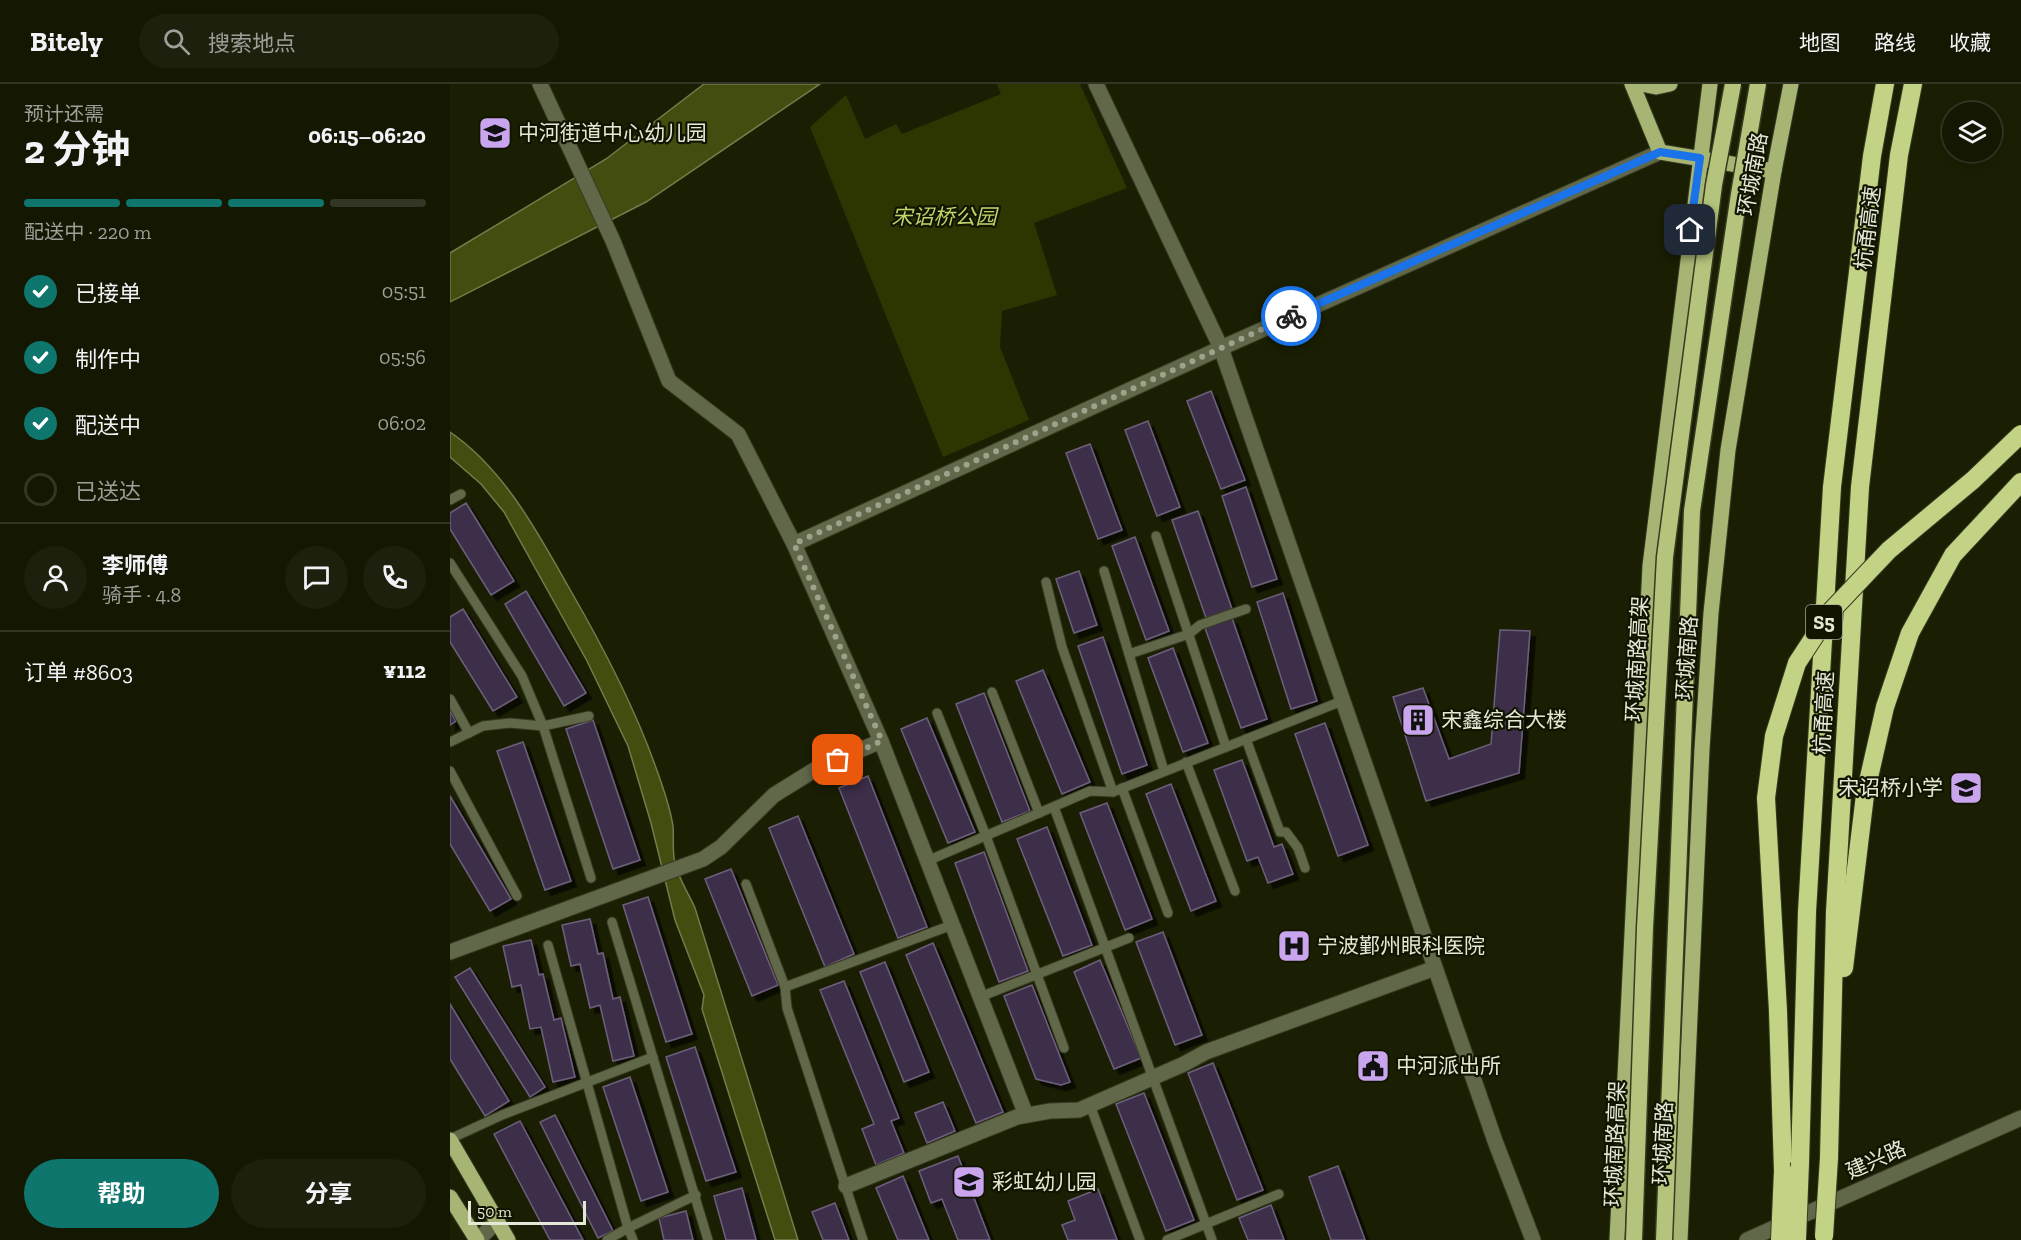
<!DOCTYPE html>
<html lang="zh">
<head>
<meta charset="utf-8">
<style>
	:root { --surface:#141702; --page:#1d200c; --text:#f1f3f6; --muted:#9d9f99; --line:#333624; --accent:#0f766e }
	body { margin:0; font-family:"Zilla Slab","Noto Sans SC",serif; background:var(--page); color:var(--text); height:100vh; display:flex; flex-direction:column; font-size:22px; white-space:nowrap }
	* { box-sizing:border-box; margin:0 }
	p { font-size:20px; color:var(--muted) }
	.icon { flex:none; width:33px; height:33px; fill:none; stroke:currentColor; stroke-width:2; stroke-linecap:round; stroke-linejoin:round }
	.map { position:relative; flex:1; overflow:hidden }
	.sheet { display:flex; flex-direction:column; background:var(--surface); width:450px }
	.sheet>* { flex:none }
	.buttons { position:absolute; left:1492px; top:18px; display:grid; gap:12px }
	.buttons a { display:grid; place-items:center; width:60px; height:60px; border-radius:50%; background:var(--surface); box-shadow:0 3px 9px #0003,0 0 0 2px var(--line); font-size:30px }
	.scale { position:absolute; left:18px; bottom:15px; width:118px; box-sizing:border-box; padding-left:6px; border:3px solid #e4e8d7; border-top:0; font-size:16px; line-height:21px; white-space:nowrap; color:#e4e8d7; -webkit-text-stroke:4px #111500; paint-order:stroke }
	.pin { position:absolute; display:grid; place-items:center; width:51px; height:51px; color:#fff; margin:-26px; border-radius:12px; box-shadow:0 3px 9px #0006 }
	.courier { position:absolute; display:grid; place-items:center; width:60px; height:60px; margin:-30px; border:4px solid #1a73e8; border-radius:50%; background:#fff; color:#222; box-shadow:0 2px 8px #0007 }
	.overview em { font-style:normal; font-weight:700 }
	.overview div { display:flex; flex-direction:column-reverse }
	.overview { display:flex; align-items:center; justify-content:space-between; height:102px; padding:0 24px }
	h1 { font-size:39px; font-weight:700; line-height:45px }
	.bar { display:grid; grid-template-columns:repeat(4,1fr); gap:9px 6px; align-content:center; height:72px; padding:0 24px }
	.bar i { height:8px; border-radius:4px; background:var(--line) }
	.bar .on { background:var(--accent) }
	.bar p { grid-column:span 4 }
	.line { display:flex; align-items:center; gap:15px; padding:0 24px; border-top:2px solid var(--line) }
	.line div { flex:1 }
	.round { display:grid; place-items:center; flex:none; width:63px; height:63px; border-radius:32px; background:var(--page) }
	ol { padding:0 24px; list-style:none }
	li { display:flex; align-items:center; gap:18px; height:66px }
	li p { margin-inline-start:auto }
	li .icon { padding:6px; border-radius:50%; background:var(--accent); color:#fff; stroke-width:4 }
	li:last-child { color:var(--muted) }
	li i { width:33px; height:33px; border:3px solid var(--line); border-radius:50% }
	.cta { display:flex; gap:12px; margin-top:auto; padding:12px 24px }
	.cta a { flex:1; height:69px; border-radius:36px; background:var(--accent); color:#fff; font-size:24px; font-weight:700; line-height:69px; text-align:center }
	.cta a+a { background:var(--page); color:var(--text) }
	header { display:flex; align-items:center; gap:36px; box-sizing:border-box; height:84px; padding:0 30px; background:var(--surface); border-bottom:2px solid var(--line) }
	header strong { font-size:28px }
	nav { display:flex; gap:33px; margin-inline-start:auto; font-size:21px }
	.search { width:420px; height:54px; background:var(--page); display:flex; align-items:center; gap:15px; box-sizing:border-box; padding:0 21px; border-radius:33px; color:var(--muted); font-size:22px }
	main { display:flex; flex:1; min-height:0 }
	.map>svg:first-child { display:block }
</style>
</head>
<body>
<header>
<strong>Bitely</strong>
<div class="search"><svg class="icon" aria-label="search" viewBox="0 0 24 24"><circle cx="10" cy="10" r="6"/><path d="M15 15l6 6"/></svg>搜索地点</div>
<nav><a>地图</a><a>路线</a><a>收藏</a></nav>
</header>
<main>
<section class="sheet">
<div class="overview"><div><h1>2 分钟</h1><p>预计还需</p></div><em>06:15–06:20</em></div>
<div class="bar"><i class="on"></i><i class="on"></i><i class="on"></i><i></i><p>配送中 · 220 m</p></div>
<ol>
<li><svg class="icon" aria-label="check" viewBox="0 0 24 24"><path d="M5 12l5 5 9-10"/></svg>已接单<p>05:51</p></li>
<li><svg class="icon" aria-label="check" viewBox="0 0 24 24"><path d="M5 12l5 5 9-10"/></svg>制作中<p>05:56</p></li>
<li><svg class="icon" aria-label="check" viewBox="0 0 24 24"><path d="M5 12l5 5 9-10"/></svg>配送中<p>06:02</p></li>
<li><i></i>已送达</li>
</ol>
<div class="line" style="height:108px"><a class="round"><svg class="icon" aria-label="person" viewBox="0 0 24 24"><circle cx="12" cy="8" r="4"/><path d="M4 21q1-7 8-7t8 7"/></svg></a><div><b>李师傅</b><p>骑手 · 4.8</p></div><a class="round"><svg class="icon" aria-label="chat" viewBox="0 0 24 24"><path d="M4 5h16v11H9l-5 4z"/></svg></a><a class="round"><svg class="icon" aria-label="phone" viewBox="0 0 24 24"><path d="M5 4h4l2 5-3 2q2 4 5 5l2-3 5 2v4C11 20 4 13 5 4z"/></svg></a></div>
<div class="line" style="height:78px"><div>订单 #8603</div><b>¥112</b></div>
<div class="cta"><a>帮助</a><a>分享</a></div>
</section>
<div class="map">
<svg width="1571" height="1156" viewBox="0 0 1571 1156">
	<defs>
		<filter id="shadow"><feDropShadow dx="5.5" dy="5.5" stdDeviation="0" flood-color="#0009"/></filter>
	</defs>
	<rect width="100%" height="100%" fill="#1a1f03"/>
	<polygon fill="#2d3500" points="547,0 630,0 677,104 584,139 607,211 552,227 550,263 579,336 493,373 360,43 396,11 415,55 446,40 452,50 551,10"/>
	<g fill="#434d0f" stroke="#737c4b" stroke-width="1.5">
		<polygon points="254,0 370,0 196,118 0,218 0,169 156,75"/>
		<path d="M0,348C53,384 87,447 118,502C151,559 183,619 205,681C212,700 220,723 223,742C224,754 222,767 225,779C228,794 239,810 245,824L348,1156H325L252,925L254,911L225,836L201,739L178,662L137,577L54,428L31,400L0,373Z"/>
	</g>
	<g fill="#3c2f49" stroke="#6d5f7c" stroke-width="1.5" filter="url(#shadow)">
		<polygon points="761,307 795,396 771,405 737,317"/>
		<polygon points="698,337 730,423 707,432 675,346"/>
		<polygon points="640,360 672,446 648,455 616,369"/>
		<polygon points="796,403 827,495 802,503 772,412"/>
		<polygon points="16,419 64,497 41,511 0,445 0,429"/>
		<polygon points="748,427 782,525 756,534 722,436"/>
		<polygon points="685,453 719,547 696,556 662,462"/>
		<polygon points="629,487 647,541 624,549 606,495"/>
		<polygon points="76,507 136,609 114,622 55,520"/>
		<polygon points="833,509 867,617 841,625 807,518"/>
		<polygon points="13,525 67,613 43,627 0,558 0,533"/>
		<polygon points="782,534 817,635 791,644 755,544"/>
		<polygon points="1050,546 1080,547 1069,689 976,717 943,613 973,604 999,675 1041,660"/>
		<polygon points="653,553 697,681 672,690 628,562"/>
		<polygon points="723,564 758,659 733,668 698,574"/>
		<polygon points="593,586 640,698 612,710 566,597"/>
		<polygon points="534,609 580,727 552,738 506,620"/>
		<polygon points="0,627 6,637 0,641"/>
		<polygon points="477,634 525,748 498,759 451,645"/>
		<polygon points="143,636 190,776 163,785 116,645"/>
		<polygon points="875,639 918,761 888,772 845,650"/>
		<polygon points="73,658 121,797 95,806 47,667"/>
		<polygon points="792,676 824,763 832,760 843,790 818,799 808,773 797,777 764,686"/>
		<polygon points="418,692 477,843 448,854 389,704"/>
		<polygon points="721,700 766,817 741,827 696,710"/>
		<polygon points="0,712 61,815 40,827 0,760"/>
		<polygon points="657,719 702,835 675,846 630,729"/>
		<polygon points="348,732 404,870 375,883 319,744"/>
		<polygon points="597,743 642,861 613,872 567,755"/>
		<polygon points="534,768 578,887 549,898 505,779"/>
		<polygon points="281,785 328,901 302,912 255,795"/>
		<polygon points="198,813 242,950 216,958 173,821"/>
		<polygon points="140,835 148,870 153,869 163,915 170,913 184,972 163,977 150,921 140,924 130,880 121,882 112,841"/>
		<polygon points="713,848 752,951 725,961 686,858"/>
		<polygon points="81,856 89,891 93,890 104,936 111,934 125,993 103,998 91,943 80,945 71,901 62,903 53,862"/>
		<polygon points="483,859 553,1028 526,1039 456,871"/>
		<polygon points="650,876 691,974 664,985 624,888"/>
		<polygon points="435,878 479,988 454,998 410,888"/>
		<polygon points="20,884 95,1003 80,1013 5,893"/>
		<polygon points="394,897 449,1034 441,1037 454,1069 426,1081 412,1045 424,1040 370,906"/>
		<polygon points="582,901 620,998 611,1001 586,995 554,912"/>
		<polygon points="0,920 59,1017 35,1032 0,975"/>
		<polygon points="245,963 286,1088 256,1097 216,973"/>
		<polygon points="763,979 813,1106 787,1116 738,989"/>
		<polygon points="180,993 218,1108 191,1117 153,1003"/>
		<polygon points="694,1009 744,1136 716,1147 666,1020"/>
		<polygon points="493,1018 505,1047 477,1059 465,1029"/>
		<polygon points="105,1031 163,1147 148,1154 90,1038"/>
		<polygon points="70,1037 133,1156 100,1156 44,1050"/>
		<polygon points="508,1072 540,1156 508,1156 492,1115 481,1119 469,1087"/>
		<polygon points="888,1082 915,1156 881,1156 859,1093"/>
		<polygon points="453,1092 479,1156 448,1156 426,1104"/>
		<polygon points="292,1104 306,1156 276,1156 264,1112"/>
		<polygon points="648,1105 667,1156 618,1156 612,1141 625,1136 618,1117"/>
		<polygon points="385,1119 399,1156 373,1156 362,1128"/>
		<polygon points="821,1121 834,1156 798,1156 789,1134"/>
		<polygon points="236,1127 243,1156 214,1156 209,1134"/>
	</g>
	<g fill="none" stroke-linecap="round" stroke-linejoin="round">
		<g stroke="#363b21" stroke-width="11">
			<g id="service">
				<polyline points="0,416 11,410"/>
				<polyline points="706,452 776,663"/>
				<polyline points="0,479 72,592 93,642 141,794"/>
				<polyline points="654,487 714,687"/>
				<polyline points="596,498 612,563 663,708"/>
				<polyline points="679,570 739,550 750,541 796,525"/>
				<polyline points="542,608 589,729"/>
				<polyline points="0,615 19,649"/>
				<polyline points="487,629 536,752 614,964"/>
				<polyline points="796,655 830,748 836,748 848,764 855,784"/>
				<polyline points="0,658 33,642 60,639 93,642 139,632"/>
				<polyline points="736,678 785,807"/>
				<polyline points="0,687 67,812"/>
				<polyline points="672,704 718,829"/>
				<polyline points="604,723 762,1156"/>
				<polyline points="477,777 640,707 663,708 892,617"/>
				<polyline points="296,800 335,903 337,924 413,1156"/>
				<polyline points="162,838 258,1156"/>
				<polyline points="98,861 178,1144 183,1156"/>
				<polyline points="335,903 502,841"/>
				<polyline points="530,913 679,854"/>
				<polyline points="640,1021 690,1156"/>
				<polyline points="0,1055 52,1031 203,973"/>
				<polyline points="157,1156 178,1144 246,1111"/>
				<polyline points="717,1156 829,1110"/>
			</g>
		</g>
		<g stroke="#363b21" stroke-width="17">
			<g id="minor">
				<polyline points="90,0 163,157 219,297 288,350 344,460 431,657 576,1031"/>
				<polyline points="646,0 771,264 1045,1057 1083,1156"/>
				<polyline points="344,460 771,264 1210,68"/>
				<polyline points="0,868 253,775 271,763 324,711 366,685 431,657"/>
				<polyline points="396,1102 567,1033 600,1027 629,1026 734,980 756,968 985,884"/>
			</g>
		</g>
		<g stroke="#363b21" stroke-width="17">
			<g id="tertiary">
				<polyline points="28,1156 48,1136"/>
				<polyline points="1297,1156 1571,1034"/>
			</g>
		</g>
		<g stroke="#363b21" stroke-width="17">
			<g id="primary">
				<polyline points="1182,0 1210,68 1324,87"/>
				<polyline points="1191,0 1206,3 1220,0"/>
				<polyline points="0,1056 58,1156"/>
				<polyline points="0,1113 27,1156"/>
				<polyline points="1167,1156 1200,482 1260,0"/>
				<polyline points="1230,1156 1252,665 1261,529 1278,366 1324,87 1341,0"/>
			</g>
		</g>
		<g stroke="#363b21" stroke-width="20">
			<g id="motorway">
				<polyline points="1394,884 1415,711 1435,623 1460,549 1503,471 1571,398"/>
				<polyline points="1328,927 1333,1087"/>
				<polyline points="1379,1074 1385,828 1410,403 1449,71 1463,0"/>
				<polyline points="1350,1079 1357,828 1382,403 1422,72 1435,0"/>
			</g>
		</g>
		<use href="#service" stroke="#616749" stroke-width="9"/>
		<use href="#minor" stroke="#616749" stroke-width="15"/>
		<use href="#tertiary" stroke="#616749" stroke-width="15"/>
		<use href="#primary" stroke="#a7b574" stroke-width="15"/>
		<use href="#motorway" stroke="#c3d385" stroke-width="18"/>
		<g stroke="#363b21" stroke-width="19" stroke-linecap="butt">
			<g id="trunk-bridge">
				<polyline points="1184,1156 1195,844 1215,473 1264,101 1283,0"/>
				<polyline points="1214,1156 1242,427 1289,110 1308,0"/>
			</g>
		</g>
		<g stroke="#363b21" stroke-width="20" stroke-linecap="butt">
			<g id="motorway-bridge">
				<polyline points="1328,927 1316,714 1324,652 1347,579 1381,527 1439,466 1523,396 1571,350"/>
				<polyline points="1374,1152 1379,1074"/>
				<polyline points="1347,1155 1350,1079"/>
				<polyline points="1330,1156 1333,1087"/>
			</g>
		</g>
		<use href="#trunk-bridge" stroke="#b5c47c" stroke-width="16"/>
		<use href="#motorway-bridge" stroke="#c3d385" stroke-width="18"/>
	</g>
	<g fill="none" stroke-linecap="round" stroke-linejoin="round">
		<polyline stroke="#9da28d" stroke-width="6" stroke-dasharray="0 10.8" points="388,676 432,657 344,460 841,232"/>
		<polyline stroke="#1a73e8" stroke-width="8" points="841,232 1210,68 1250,74 1240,146"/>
	</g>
	<defs>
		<g id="school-square" transform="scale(1.725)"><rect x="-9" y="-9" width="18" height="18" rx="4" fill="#c9a5ee" stroke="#111500"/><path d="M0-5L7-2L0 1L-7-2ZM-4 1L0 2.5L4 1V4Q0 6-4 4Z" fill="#111"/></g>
		<g id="building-square" transform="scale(1.725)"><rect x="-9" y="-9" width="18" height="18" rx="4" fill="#c9a5ee" stroke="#111500"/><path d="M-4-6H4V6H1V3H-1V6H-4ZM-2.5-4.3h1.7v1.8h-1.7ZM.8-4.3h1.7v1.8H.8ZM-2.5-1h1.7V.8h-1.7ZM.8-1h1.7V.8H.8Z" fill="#111"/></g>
		<g id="hospital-square" transform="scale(1.725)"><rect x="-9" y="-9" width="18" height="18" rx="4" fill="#c9a5ee" stroke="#111500"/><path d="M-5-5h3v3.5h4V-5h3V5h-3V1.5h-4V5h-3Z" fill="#111"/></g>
		<g id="civic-square" transform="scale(1.725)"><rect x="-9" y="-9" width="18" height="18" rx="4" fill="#c9a5ee" stroke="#111500"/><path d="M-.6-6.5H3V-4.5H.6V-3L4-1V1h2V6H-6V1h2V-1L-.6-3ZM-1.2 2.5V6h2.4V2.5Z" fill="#111"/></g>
	</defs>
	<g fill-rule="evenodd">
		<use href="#school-square" x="45" y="49"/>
		<use href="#building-square" x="968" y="636"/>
		<use href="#school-square" x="1516" y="704"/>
		<use href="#hospital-square" x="844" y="862"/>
		<use href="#civic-square" x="923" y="982"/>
		<use href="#school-square" x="519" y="1098"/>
	</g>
	<g text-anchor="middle" stroke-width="4.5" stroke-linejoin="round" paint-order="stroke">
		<rect fill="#111500" stroke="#a5a996" stroke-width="1.5" x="1356" y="521" width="36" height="34" rx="4.5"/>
		<g font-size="20" font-weight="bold" fill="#e4e8d7">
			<text x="1374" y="545">S5</text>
		</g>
		<g font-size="21" fill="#e4e8d7" stroke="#111500" text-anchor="start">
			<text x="68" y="56">中河街道中心幼儿园</text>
			<text x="991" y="643">宋鑫综合大楼</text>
			<text x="1493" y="711" text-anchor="end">宋诏桥小学</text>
			<text x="867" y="869">宁波鄞州眼科医院</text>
			<text x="946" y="989">中河派出所</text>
			<text x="542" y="1105">彩虹幼儿园</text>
		</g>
		<g font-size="21" fill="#e4e8d7" stroke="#111500">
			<text transform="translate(1303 90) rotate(-80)" y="7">环城南路</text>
			<text transform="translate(1418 144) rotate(-83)" y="7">杭甬高速</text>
			<text transform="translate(1237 574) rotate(-86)" y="7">环城南路</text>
			<text transform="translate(1187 575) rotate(-87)" y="7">环城南路高架</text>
			<text transform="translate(1374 629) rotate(-87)" y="7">杭甬高速</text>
			<text transform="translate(1213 1059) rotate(-87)" y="7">环城南路</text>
			<text transform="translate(1165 1060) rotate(-88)" y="7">环城南路高架</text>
			<text transform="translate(1426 1076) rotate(-24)" y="7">建兴路</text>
		</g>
		<g font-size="21" font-style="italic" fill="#bfd46a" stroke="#111500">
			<text x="494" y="140">宋诏桥公园</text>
		</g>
	</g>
</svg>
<div class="buttons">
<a><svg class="icon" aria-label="layers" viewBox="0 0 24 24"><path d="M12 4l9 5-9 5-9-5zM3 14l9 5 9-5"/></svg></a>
</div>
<div class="scale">50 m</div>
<div class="pin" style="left:388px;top:676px;background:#ea580c"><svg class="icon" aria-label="bag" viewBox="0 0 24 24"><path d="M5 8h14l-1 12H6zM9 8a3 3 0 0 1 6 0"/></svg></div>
<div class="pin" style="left:1240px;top:146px;background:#1f2937"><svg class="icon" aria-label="home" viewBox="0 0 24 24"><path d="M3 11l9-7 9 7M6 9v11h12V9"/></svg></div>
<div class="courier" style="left:841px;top:232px"><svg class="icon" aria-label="bike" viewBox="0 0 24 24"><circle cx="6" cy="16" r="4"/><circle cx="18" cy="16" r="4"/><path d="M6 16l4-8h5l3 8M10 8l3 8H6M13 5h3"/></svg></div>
</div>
</main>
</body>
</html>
